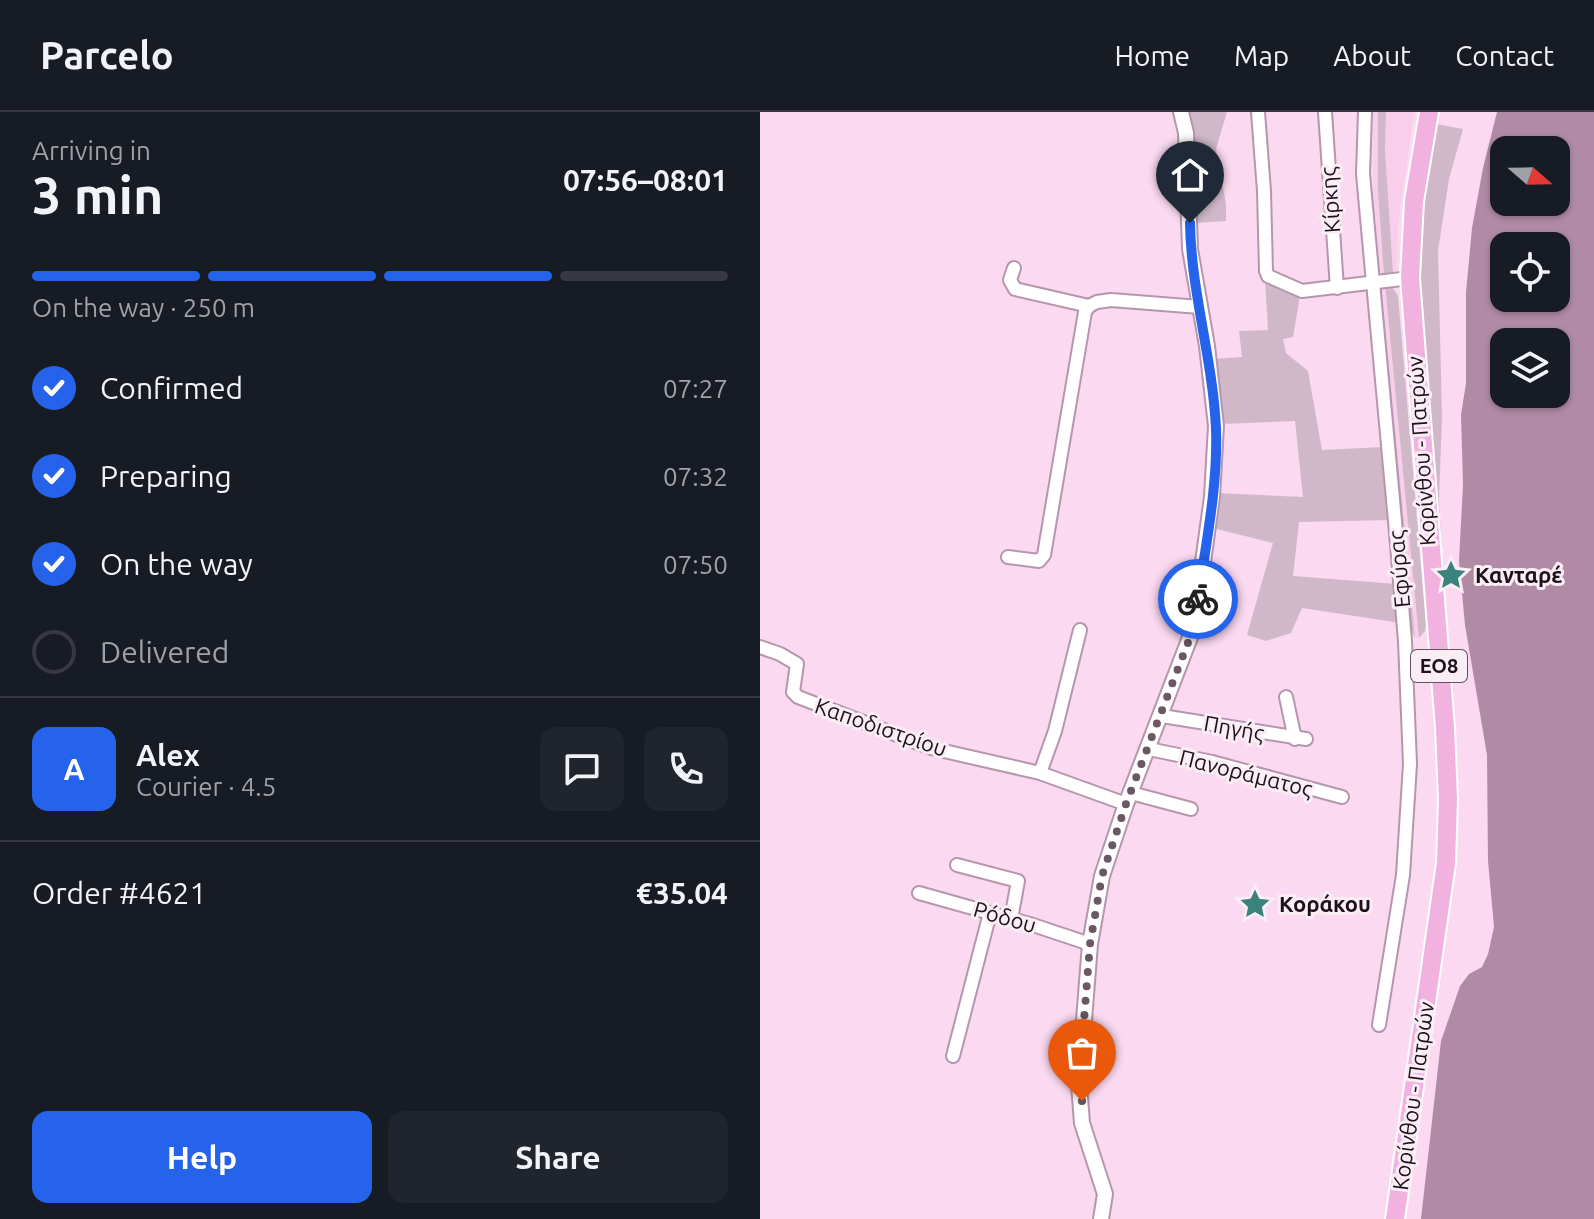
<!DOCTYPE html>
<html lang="en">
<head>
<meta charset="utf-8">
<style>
	:root { --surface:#171b24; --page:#20242c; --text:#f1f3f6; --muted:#9ea1a6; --line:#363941; --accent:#2563eb }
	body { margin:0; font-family:Ubuntu,sans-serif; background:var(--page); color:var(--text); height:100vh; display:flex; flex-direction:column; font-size:30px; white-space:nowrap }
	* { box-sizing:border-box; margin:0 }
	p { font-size:26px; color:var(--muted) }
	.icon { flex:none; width:44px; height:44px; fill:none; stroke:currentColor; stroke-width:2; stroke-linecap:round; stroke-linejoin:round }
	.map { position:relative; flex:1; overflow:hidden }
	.drawer { display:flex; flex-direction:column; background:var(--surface); width:760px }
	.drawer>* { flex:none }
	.needle { width:52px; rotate:110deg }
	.fabs { position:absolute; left:730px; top:24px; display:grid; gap:16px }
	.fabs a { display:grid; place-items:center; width:80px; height:80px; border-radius:16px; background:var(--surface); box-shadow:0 2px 6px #0004; font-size:40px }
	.pin { position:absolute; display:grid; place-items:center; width:68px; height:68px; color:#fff; margin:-82px -34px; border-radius:50% 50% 50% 0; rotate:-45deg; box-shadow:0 0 8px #0007 }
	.pin .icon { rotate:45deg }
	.courier { position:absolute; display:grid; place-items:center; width:80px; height:80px; margin:-40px; border:6px solid #2563eb; border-radius:50%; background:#fff; color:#222; box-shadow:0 2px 10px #0007 }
	.head em { font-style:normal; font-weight:600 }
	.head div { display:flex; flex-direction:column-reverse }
	.head { display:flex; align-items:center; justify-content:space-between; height:136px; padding:0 32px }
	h1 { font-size:52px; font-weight:600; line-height:60px }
	.bar { display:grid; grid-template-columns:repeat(4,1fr); gap:12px 8px; align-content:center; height:96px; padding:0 32px }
	.bar i { height:10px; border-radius:6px; background:var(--line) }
	.bar .current { background:var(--accent) }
	.bar p { grid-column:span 4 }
	.line { display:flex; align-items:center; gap:20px; padding:0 32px; border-top:2px solid var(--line) }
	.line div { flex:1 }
	.round { display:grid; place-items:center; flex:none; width:84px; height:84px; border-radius:16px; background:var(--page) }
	ol { padding:0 32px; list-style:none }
	li { display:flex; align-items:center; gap:24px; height:88px }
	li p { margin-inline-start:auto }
	li .icon { padding:8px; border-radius:50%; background:var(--accent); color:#fff; stroke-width:4 }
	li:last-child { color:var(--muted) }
	li i { width:44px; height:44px; border:4px solid var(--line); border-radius:50% }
	.button { display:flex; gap:16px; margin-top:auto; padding:16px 32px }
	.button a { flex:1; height:92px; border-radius:16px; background:var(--accent); color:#fff; font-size:32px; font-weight:600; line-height:92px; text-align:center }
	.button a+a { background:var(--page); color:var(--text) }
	header { display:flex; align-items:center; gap:48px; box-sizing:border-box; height:112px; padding:0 40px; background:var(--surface); border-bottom:2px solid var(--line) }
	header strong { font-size:38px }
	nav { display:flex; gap:44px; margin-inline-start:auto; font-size:28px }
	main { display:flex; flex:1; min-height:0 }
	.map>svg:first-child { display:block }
</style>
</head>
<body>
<header>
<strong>Parcelo</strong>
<nav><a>Home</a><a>Map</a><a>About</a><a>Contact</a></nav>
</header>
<main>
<section class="drawer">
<div class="head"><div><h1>3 min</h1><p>Arriving in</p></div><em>07:56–08:01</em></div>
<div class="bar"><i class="current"></i><i class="current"></i><i class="current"></i><i></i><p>On the way · 250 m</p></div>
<ol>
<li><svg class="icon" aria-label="check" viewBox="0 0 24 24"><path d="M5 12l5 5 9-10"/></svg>Confirmed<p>07:27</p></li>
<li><svg class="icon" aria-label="check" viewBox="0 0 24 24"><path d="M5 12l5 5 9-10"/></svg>Preparing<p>07:32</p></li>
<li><svg class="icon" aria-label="check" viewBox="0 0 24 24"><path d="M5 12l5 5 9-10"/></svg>On the way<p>07:50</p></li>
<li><i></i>Delivered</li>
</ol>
<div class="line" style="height:144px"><b class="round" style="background:var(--accent);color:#fff">A</b><div><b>Alex</b><p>Courier · 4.5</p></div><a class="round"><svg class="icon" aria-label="chat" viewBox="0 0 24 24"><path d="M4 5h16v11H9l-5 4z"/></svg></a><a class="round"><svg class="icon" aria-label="phone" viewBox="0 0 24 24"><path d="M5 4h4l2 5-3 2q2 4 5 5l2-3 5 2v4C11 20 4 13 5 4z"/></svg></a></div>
<div class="line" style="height:104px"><div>Order #4621</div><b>€35.04</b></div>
<div class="button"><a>Help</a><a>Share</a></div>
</section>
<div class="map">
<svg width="834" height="1107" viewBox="0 0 834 1107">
	<rect width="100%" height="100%" fill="#fbd9f0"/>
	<g fill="#f8ceeb">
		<polygon points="613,0 618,0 618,80 624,163 620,164 613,81"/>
		<polygon points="626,0 654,0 638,112 637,157 633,161 625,38"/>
		<polygon points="621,172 625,172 659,526 655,526"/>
	</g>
	<g fill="#d1b8c9">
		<polygon points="428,0 467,0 456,37 466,92 466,109 435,111"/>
		<polygon points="618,0 626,0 625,38 633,161 624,163 618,80"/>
		<polygon points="676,12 703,17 689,67 678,139 682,305 679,388 685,500 657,166 667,60"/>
		<polygon points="505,167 540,183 533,225 523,227 526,241 548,259 562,338 623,335 631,408 539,410 533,464 637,472 641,511 542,496 531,521 506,529 487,523 513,431 453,416 457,381 543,385 535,309 460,312 454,247 482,245 479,219 508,218"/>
		<polygon points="621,172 655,526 650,514 617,178"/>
		<polygon points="625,172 634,177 638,184 666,512 665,519 659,526"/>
	</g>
	<path fill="#b18ba6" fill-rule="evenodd" d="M737,0H834V1107H661L681,929L700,874L709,862L722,855L728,842L734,815L728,749L727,643L705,513L699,449L703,373L701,303L706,271V180L712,116L723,56ZM744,38H796V90H744ZM744,134H796V186H744ZM744,230H796V282H744Z"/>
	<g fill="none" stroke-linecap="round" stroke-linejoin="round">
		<g stroke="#b696ac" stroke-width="16">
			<g id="minor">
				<polyline points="498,0 504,79 506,159 508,164 542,179 650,166"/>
				<polyline points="565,0 577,176"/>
				<polyline points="605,0 603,62 635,409 645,529 650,652 643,763 619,913"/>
				<polyline points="254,156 250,168 255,177 329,194"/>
				<polyline points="329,194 337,190 351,188 440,195"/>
				<polyline points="248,445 279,449 284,443 325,200 329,194"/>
				<polyline points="0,535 20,542 37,552 33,580 38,585 171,636 280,661 366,692"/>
				<polyline points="526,585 535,627"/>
				<polyline points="402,604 546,627"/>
				<polyline points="389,637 452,650 582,685"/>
				<polyline points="280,661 295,619 320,518"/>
				<polyline points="371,681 431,697"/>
				<polyline points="197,753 258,769 251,807"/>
				<polyline points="159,781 273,813 330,832"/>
				<polyline points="193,944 230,801"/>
			</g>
		</g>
		<g stroke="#b696ac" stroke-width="18">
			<polyline id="tertiary" points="341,1107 345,1082 322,1011 319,972 330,832 342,764 366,692 434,515 452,385 456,314 447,234 430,137 426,21 421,0"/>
		</g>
		<g stroke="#fff" stroke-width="22">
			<polyline id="primary" points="635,1107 686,751 688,687 685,616 650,166 654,89 669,0"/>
		</g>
		<use href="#minor" stroke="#fff" stroke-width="12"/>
		<use href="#tertiary" stroke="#fff" stroke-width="14"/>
		<use href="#primary" stroke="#f1b2e0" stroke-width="18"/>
	</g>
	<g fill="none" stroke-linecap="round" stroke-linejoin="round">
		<polyline stroke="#6b5765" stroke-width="8" stroke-dasharray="0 14.4" points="322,989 319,972 330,832 342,764 366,692 434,515 438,487"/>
		<path stroke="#2563eb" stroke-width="10" d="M430,111C431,180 453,248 456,317C458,373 446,431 438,487"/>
	</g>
	<defs>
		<g id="sight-bare" transform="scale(2.4)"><path d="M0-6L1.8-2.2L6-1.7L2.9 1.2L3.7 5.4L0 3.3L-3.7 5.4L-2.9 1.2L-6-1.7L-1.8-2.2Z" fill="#3b827c" stroke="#fbedf6" stroke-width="2.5" paint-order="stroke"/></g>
	</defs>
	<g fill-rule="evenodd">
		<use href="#sight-bare" x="691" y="463"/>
		<use href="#sight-bare" x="495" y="792"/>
	</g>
	<g text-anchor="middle" stroke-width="6" stroke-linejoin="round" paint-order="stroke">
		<rect fill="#fbedf6" stroke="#60535c" stroke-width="2" x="651" y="538" width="56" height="32" rx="6"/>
		<g font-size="20" font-weight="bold" fill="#1d111a">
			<text x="679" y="561">ΕΟ8</text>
		</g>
		<g font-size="22" fill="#1d111a" stroke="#fbedf6">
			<text transform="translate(570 88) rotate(-94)" y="8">Κίρκης</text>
			<text transform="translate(661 339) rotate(-94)" y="8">Κορίνθου - Πατρών</text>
			<text transform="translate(639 457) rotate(-95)" y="8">Εφύρας</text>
			<text transform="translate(121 615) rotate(19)" y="8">Καποδιστρίου</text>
			<text transform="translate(474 616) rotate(10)" y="8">Πηγής</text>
			<text transform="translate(486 661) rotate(14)" y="8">Πανοράματος</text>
			<text transform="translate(245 805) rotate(16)" y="8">Ρόδου</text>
			<text transform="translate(653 984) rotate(-82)" y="8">Κορίνθου - Πατρών</text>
		</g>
		<g font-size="22" font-weight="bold" fill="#1d111a" stroke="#fbedf6" text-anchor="start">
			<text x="715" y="471">Κανταρέ</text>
			<text x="519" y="800">Κοράκου</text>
		</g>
	</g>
</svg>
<div class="fabs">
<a><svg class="needle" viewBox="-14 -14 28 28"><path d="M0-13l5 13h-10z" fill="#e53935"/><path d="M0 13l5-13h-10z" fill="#9ea1a6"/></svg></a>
<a><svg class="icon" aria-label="locate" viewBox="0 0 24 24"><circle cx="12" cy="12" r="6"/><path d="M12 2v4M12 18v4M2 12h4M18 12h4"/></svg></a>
<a><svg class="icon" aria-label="layers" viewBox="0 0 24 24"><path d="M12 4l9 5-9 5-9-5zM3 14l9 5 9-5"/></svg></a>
</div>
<div class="pin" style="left:322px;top:989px;background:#ea580c"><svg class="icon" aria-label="bag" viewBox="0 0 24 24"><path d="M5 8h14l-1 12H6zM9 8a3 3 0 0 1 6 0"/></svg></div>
<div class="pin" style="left:430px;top:111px;background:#1f2937"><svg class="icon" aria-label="home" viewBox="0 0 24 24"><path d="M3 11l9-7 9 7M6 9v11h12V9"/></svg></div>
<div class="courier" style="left:438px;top:487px"><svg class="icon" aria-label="bike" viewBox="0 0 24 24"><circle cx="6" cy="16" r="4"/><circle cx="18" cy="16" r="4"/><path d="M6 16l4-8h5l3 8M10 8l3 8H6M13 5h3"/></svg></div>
</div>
</main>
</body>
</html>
